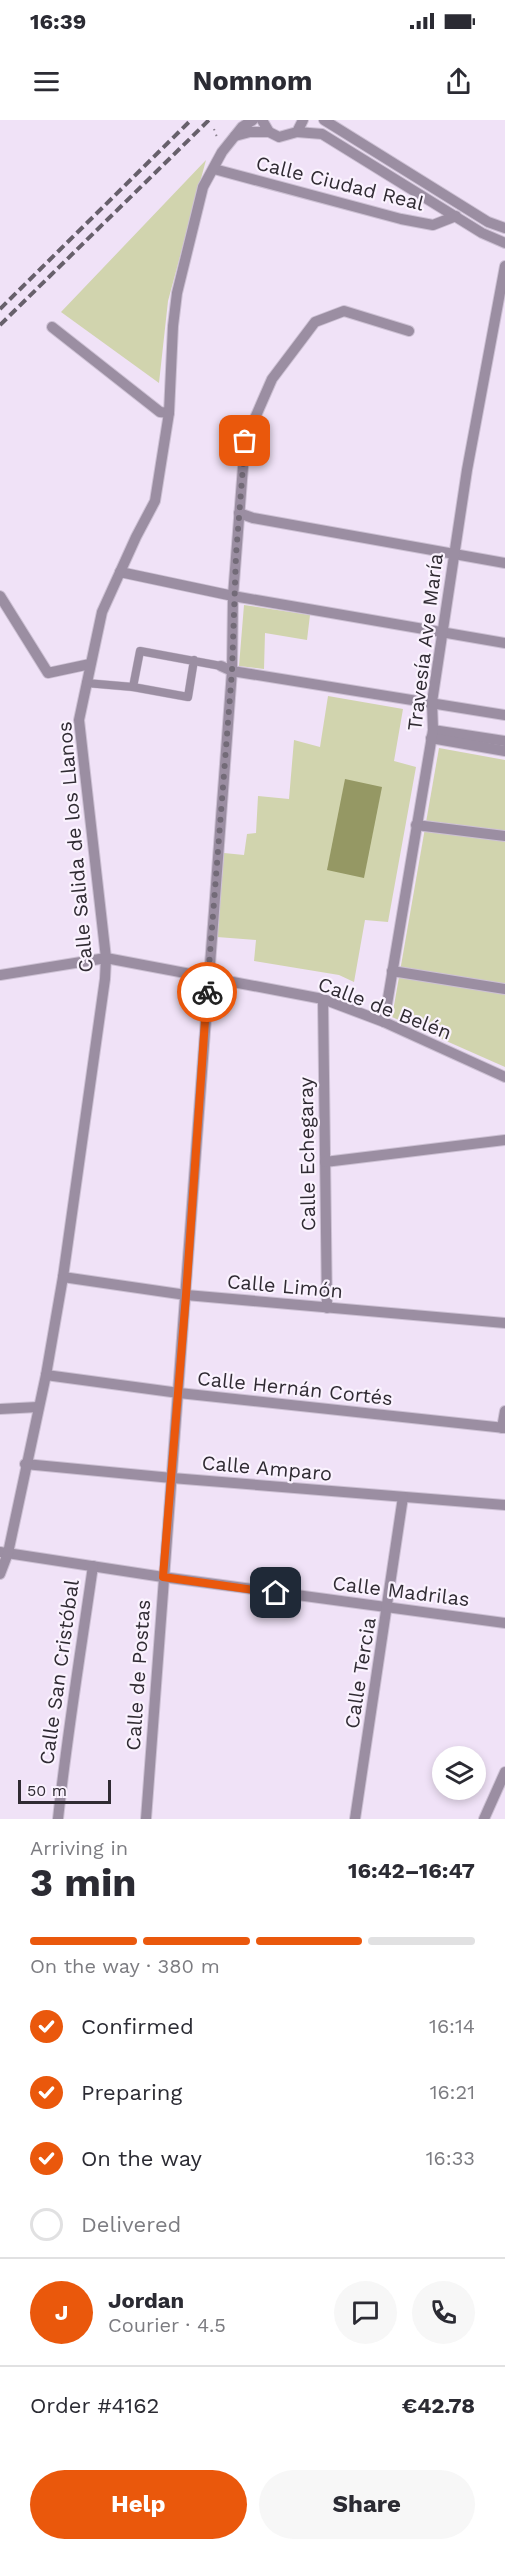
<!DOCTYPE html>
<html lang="en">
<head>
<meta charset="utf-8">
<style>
	:root { --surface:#fff; --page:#f7f7f7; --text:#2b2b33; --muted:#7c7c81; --line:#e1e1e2; --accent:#ea580c }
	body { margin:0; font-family:"Work Sans",sans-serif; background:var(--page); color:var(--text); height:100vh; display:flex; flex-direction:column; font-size:22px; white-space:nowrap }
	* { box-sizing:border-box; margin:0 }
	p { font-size:20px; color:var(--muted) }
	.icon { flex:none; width:33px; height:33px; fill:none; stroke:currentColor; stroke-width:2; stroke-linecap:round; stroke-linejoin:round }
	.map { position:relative; height:1699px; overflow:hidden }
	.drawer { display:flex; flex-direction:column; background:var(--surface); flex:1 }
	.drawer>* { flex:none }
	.buttons { position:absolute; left:432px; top:1626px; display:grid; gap:12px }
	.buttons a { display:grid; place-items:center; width:54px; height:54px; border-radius:50%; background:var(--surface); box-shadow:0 3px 9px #0003; font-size:30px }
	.scale { position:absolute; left:18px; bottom:15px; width:93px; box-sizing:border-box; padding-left:6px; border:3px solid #302b33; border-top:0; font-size:16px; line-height:21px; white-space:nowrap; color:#302b33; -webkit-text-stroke:4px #faf2fe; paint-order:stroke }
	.pin { position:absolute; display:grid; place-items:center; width:51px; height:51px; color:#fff; margin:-26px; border-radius:12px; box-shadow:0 3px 9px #0006 }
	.courier { position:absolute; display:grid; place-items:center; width:60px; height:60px; margin:-30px; border:4px solid #ea580c; border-radius:50%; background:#fff; color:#222; box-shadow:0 2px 8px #0007 }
	.summary em { font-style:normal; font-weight:700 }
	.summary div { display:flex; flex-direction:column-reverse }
	.summary { display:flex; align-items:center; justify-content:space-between; height:102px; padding:0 30px }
	h1 { font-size:39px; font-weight:700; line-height:45px }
	.bar { display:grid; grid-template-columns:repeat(4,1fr); gap:9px 6px; align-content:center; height:72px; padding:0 30px }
	.bar i { height:8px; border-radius:4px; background:var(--line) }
	.bar .current { background:var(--accent) }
	.bar p { grid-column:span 4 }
	.line { display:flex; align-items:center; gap:15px; padding:0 30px; border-top:2px solid var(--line) }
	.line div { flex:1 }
	.round { display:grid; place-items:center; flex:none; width:63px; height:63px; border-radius:32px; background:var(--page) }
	ol { padding:0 30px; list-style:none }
	li { display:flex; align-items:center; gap:18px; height:66px }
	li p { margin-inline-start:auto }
	li .icon { padding:6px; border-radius:50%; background:var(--accent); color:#fff; stroke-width:4 }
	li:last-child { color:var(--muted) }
	li i { width:33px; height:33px; border:3px solid var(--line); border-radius:50% }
	.primary-button { display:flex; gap:12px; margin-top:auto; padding:12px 30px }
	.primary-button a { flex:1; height:69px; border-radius:36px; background:var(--accent); color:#fff; font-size:24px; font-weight:700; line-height:69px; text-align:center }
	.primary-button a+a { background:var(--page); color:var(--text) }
	.status { display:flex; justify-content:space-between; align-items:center; height:42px; padding:0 30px; background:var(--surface); direction:ltr }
	.status svg { height:16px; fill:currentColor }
	header { display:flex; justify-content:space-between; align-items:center; height:78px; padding:0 30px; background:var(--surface); font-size:27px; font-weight:700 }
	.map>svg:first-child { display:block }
</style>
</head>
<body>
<div class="status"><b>16:39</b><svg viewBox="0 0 49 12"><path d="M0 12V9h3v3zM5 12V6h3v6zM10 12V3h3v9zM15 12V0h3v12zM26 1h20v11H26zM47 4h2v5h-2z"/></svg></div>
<header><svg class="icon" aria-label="menu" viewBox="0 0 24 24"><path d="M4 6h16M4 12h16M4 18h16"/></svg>Nomnom<svg class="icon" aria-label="share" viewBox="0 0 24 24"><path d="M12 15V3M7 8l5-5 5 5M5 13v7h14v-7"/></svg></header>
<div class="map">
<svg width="505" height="1699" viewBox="0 0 505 1699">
	<rect width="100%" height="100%" fill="#f0e2f7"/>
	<g fill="#d1d4ae">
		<polygon points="206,40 168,181 159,263 61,192"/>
		<polygon points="244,485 310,495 307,520 265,513 264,549 239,546"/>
		<polygon points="328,576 403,589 394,641 416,647 388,802 365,800 354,862 339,855 254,841 256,820 217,817 224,733 244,735 247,714 256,713 258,676 289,679 294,620 320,627"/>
		<polygon points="439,628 505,640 505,947 392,897"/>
	</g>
	<polygon fill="#959864" points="345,659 382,667 364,758 327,750"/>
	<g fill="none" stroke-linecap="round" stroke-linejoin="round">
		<g stroke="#cdc1d4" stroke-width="9">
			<g id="pedestrian">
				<polyline points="194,540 188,577 133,567 140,531 221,546"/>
				<polyline points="86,563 133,567"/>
			</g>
		</g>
		<g stroke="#cdc1d4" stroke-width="12">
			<g id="minor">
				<polyline points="262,0 269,12 279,17 297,12 303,0"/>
				<polyline points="324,0 488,102 505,108"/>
				<polyline points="297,12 322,14 482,113 505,123"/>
				<polyline points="235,16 250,12 269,12"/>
				<polyline points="214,49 401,99 433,105 456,96"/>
				<polyline points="52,207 160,292 169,293"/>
				<polyline points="239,393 253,398 505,443"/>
				<polyline points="120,452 233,476 505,523"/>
				<polyline points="0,476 48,553 90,544"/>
				<polyline points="221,546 232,551 505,595"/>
				<polyline points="433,610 505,621"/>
				<polyline points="431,618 505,631"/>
				<polyline points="416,705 505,716"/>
				<polyline points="392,851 505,869"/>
				<polyline points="0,855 106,838 323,879 384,902 505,957"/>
				<polyline points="323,879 327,1188"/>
				<polyline points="384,902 433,610 432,582 467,350 505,146"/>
				<polyline points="325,1042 505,1020"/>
				<polyline points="63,1157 186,1175 505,1203"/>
				<polyline points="46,1255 179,1273 505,1308"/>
				<polyline points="0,1289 38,1287"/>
				<polyline points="502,1308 505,1291"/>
				<polyline points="25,1344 172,1358 505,1385"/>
				<polyline points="0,1432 163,1457 505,1503"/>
				<polyline points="0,1454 8,1433 46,1255 63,1157 105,859 106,838 79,600 102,492 136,417 155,381 169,293 173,206 177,173 203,67 222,32 242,7 253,0"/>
				<path d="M58,1699C67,1614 81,1530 93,1446"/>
				<polyline points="146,1699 232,551 233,476 245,321 272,259 315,202 344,191 409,211"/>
				<polyline points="355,1699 403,1377"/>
				<polyline points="484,1699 505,1652"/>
			</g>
		</g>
		<polyline stroke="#8a818f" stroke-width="2" stroke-dasharray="1.5 4.5" stroke-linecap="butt" points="214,9 218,20"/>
		<use href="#pedestrian" stroke="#9b8ea2" stroke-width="8"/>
		<use href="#minor" stroke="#9b8ea2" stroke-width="10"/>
		<g stroke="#67606b" stroke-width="4" stroke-dasharray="9 4.5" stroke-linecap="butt">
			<polyline points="0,189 191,0"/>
			<polyline points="0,205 209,0"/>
		</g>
	</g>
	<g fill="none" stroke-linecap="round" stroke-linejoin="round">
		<polyline stroke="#736b78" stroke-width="6" stroke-dasharray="0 10.8" points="207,872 232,551 236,435 245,321"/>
		<polyline stroke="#ea580c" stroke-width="8" points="207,872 186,1175 163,1457 276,1473"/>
	</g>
	<g text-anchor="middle" stroke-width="4.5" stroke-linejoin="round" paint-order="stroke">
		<g font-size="20" fill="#302b33" stroke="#faf2fe">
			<text transform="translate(340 63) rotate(14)" y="7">Calle Ciudad Real</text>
			<text transform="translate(425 522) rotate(-83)" y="7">Travesía Ave María</text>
			<text transform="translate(75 727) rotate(-95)" y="7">Calle Salida de los Llanos</text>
			<text transform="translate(385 888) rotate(21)" y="7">Calle de Belén</text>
			<text transform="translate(307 1034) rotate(-91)" y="7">Calle Echegaray</text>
			<text transform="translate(285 1166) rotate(5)" y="7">Calle Limón</text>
			<text transform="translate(295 1268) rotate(6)" y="7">Calle Hernán Cortés</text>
			<text transform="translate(267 1348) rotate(5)" y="7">Calle Amparo</text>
			<text transform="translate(401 1471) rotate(7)" y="7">Calle Madrilas</text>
			<text transform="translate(59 1552) rotate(-82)" y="7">Calle San Cristóbal</text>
			<text transform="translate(360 1553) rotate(-81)" y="7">Calle Tercia</text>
			<text transform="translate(138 1555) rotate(-86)" y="7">Calle de Postas</text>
		</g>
	</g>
</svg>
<div class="buttons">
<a><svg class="icon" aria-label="layers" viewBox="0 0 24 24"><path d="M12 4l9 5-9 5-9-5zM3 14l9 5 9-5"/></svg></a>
</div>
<div class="scale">50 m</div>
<div class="pin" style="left:245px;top:321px;background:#ea580c"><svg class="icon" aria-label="bag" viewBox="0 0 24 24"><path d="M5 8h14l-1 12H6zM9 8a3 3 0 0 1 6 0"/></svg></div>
<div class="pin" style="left:276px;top:1473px;background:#1f2937"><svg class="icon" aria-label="home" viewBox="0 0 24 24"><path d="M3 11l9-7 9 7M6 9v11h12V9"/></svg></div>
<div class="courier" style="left:207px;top:872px"><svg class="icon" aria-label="bike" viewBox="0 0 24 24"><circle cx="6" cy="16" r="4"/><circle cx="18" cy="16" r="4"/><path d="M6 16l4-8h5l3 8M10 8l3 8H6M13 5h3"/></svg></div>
</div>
<section class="drawer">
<div class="summary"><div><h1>3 min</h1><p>Arriving in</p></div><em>16:42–16:47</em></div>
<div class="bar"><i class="current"></i><i class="current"></i><i class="current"></i><i></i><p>On the way · 380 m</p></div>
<ol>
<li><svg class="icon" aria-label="check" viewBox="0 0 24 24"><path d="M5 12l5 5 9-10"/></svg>Confirmed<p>16:14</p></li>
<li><svg class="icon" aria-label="check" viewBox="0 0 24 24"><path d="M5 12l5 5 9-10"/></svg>Preparing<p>16:21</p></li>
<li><svg class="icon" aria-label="check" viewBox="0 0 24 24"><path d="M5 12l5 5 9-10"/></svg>On the way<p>16:33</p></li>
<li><i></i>Delivered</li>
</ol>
<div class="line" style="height:108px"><b class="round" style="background:var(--accent);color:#fff">J</b><div><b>Jordan</b><p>Courier · 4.5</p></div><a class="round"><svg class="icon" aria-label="chat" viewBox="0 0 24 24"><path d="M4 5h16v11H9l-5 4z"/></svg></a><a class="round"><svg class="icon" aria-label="phone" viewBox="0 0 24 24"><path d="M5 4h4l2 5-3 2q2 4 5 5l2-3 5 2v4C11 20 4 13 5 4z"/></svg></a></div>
<div class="line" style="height:78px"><div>Order #4162</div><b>€42.78</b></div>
<div class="primary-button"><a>Help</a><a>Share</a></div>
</section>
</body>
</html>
